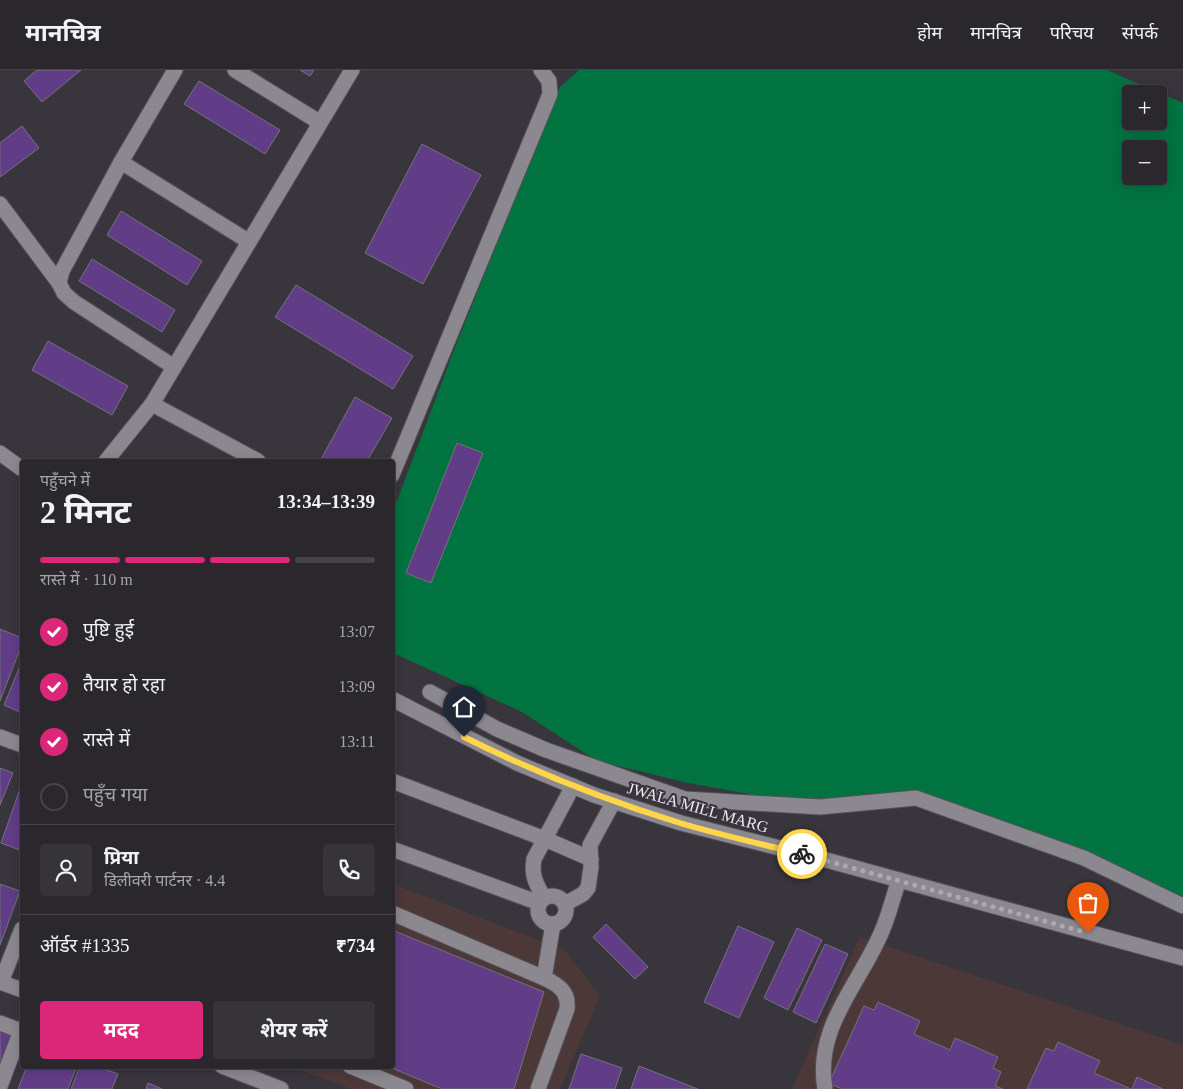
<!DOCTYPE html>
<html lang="hi">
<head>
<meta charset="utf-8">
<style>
	:root { --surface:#2a282d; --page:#363439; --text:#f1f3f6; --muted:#a5a6aa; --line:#464449; --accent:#db2777 }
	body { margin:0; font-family:"Times New Roman","Noto Sans Devanagari",serif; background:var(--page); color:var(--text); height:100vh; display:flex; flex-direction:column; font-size:19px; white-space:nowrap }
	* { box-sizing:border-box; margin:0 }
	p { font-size:16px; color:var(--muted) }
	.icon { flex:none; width:28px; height:28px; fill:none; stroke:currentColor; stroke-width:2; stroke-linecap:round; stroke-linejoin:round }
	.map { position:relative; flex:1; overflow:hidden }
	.side { position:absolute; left:20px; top:389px; width:375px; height:610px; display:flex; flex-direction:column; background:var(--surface); border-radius:5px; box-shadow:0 2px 12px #0003,0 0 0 1px var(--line) }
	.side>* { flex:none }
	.fabs { position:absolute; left:1122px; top:15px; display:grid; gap:10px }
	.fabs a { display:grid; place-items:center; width:45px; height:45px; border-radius:5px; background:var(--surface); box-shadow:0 2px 12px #0003,0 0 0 1px var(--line); font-size:25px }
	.pin { position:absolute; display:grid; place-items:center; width:42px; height:42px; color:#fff; margin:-51px -21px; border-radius:50% 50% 50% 0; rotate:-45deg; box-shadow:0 0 5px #0007 }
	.pin .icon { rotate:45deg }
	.courier { position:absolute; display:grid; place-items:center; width:50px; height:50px; margin:-25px; border:4px solid #ffd54a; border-radius:50%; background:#fff; color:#222; box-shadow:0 1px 6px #0007 }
	.overview em { font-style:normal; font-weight:700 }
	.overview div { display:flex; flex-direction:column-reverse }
	.overview { display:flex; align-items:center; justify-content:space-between; height:85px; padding:0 20px }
	h1 { font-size:32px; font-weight:700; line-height:38px }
	.bar { display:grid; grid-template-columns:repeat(4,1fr); gap:8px 5px; align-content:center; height:60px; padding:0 20px }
	.bar i { height:6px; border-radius:4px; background:var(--line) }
	.bar .selected { background:var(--accent) }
	.bar p { grid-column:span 4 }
	.line { display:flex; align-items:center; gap:12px; padding:0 20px; border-top:1px solid var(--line) }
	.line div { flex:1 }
	.round { display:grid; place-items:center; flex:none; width:52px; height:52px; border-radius:5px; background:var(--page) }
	ol { padding:0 20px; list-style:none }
	li { display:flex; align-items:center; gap:15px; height:55px }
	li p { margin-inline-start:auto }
	li .icon { padding:5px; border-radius:50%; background:var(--accent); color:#fff; stroke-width:4 }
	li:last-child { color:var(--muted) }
	li i { width:28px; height:28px; border:2px solid var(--line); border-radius:50% }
	.button { display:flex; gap:10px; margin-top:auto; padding:10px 20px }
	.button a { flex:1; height:58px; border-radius:5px; background:var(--accent); color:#fff; font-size:20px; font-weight:700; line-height:58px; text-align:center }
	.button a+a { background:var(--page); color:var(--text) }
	header { display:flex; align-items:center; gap:30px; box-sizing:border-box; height:70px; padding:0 25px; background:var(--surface); border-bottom:1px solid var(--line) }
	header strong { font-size:24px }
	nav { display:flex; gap:28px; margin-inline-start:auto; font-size:18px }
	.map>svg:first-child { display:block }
</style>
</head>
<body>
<header>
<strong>मानचित्र</strong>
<nav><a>होम</a><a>मानचित्र</a><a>परिचय</a><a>संपर्क</a></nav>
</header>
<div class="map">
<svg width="1183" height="1019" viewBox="0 0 1183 1019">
	<rect width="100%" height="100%" fill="#38353c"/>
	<g fill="#4d3838">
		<polygon points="393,814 565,880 600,926 560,1019 351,1019 290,996 392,996"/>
		<polygon points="860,867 1183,975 1183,1019 792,1019"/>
	</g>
	<path fill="#017340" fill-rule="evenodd" d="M579,0H1107L1183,33V836L916,728L820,737L688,713L597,691L522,642L393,583L392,444L454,280L560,17ZM1131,24H1159V51H1131ZM1131,79H1159V106H1131Z"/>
	<g fill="#613d87" stroke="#75727a">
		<polygon points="37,0 81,0 42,32 24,11"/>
		<polygon points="300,0 314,0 310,6"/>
		<polygon points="199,11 280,60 265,84 184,34"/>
		<polygon points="22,56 39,78 0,107 0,73"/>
		<polygon points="422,74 481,105 423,214 365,183"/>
		<polygon points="121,141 202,191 187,215 107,165"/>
		<polygon points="92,189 175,240 162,262 79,211"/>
		<polygon points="296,215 413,286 393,319 275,247"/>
		<polygon points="48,271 128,316 112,345 32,300"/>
		<polygon points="355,327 392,348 367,391 320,391"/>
		<polygon points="457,373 483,383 431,513 406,503"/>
		<polygon points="0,559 22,568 22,574 0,631"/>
		<polygon points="20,596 22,598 22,643 4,635"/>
		<polygon points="0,698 13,703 0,735"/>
		<polygon points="22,713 22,781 1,773"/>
		<polygon points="0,814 20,821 0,875"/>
		<polygon points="606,854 648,897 635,909 593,867"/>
		<polygon points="738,856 774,872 739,948 704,932"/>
		<polygon points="797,858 822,870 788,940 764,928"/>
		<polygon points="392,860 544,922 514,1019 442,1019 387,996 392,996"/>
		<polygon points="825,874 848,884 816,953 793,942"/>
		<polygon points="878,932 920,951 914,964 950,980 955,968 998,987 993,998 1001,1002 995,1016 1003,1019 842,1019 829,1013 864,936 874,940"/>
		<polygon points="0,955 14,960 0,1000"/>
		<polygon points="1058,972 1100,991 1094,1003 1131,1019 1027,1019 1046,978 1054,981"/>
		<polygon points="581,984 622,998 615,1019 569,1019"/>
		<polygon points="27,996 77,996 68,1019 18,1019"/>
		<polygon points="80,996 96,996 118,1004 112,1019 71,1019"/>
		<polygon points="639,996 698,1019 631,1019"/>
		<polygon points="1137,1007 1163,1019 1132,1019"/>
		<polygon points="148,1013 162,1019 146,1019"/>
	</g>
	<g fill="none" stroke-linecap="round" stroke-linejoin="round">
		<g stroke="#545158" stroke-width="17">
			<g id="minor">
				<polyline points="235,0 319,52"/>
				<polyline points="121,92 248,171"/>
				<polyline points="0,134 59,213"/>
				<polyline points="174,297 74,232 64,223 59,213 62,201 121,92 175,0"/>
				<polyline points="152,334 258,391"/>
				<polyline points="0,383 22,399"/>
				<polyline points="106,391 152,334 352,0"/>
				<polyline points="392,405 550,24 549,11 541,0"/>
				<polyline points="430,622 497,659 546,680 685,729 820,737 916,728 1084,788 1183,836"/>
				<polyline points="392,629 517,693 594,725 681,753 819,788 1183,888"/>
				<polyline points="0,667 22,675"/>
				<polyline points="392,711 545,769 591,789"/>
				<polyline points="392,779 539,833"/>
				<circle cx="552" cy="840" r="14"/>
				<path d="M544,828C536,814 531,805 534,789L573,716"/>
				<polyline points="565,834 583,824 588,818 591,797 590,775 614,731"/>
				<path d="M392,843L544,908C559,915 569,922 567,939L538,1019"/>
				<polyline points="544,908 553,854"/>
				<polyline points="0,912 22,920"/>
				<polyline points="1,912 22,859"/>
				<polyline points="0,953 21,961"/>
				<polyline points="222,996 281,1019"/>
				<polyline points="350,996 406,1019"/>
				<polyline points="0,1016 22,958"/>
				<path d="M825,1019C814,957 860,914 882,861C889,845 893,827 899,810"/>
			</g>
		</g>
		<use href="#minor" stroke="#8b8890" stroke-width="15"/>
	</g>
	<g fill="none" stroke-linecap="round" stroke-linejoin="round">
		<polyline stroke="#acaab0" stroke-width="5" stroke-dasharray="0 9" points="802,784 1088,863"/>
		<path stroke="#ffd54a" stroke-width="6" d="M464,667C534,702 605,730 680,753C720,765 761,774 802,784"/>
	</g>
	<g text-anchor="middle" stroke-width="4.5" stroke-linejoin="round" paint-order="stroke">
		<g font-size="16" fill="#ebe9ee" stroke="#38353c">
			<text transform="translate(698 737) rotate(16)" y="6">JWALA MILL MARG</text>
		</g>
	</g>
</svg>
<div class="fabs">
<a>+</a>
<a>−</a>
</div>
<div class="pin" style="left:1088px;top:863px;background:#ea580c"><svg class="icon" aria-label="bag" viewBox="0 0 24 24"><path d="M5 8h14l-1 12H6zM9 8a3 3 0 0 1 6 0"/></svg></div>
<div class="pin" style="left:464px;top:667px;background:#1f2937"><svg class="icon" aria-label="home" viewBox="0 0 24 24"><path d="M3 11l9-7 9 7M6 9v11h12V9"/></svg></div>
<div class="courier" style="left:802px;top:784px"><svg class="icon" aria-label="bike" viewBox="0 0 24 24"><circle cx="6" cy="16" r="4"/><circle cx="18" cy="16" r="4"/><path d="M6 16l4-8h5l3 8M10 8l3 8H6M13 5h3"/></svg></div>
<section class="side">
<div class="overview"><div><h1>2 मिनट</h1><p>पहुँचने में</p></div><em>13:34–13:39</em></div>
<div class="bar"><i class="selected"></i><i class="selected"></i><i class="selected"></i><i></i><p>रास्ते में · 110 m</p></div>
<ol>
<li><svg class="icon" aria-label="check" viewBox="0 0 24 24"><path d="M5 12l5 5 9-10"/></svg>पुष्टि हुई<p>13:07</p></li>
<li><svg class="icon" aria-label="check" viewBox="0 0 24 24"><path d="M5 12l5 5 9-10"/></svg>तैयार हो रहा<p>13:09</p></li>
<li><svg class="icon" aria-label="check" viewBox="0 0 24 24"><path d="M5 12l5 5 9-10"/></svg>रास्ते में<p>13:11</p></li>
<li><i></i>पहुँच गया</li>
</ol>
<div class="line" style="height:90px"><a class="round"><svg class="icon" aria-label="person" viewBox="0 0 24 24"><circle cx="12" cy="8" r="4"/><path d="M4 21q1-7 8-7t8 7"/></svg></a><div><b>प्रिया</b><p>डिलीवरी पार्टनर · 4.4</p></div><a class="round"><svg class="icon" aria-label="phone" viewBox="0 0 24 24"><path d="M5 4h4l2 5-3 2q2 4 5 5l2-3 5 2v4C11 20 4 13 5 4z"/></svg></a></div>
<div class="line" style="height:65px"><div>ऑर्डर #1335</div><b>₹734</b></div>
<div class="button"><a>मदद</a><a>शेयर करें</a></div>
</section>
</div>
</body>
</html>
